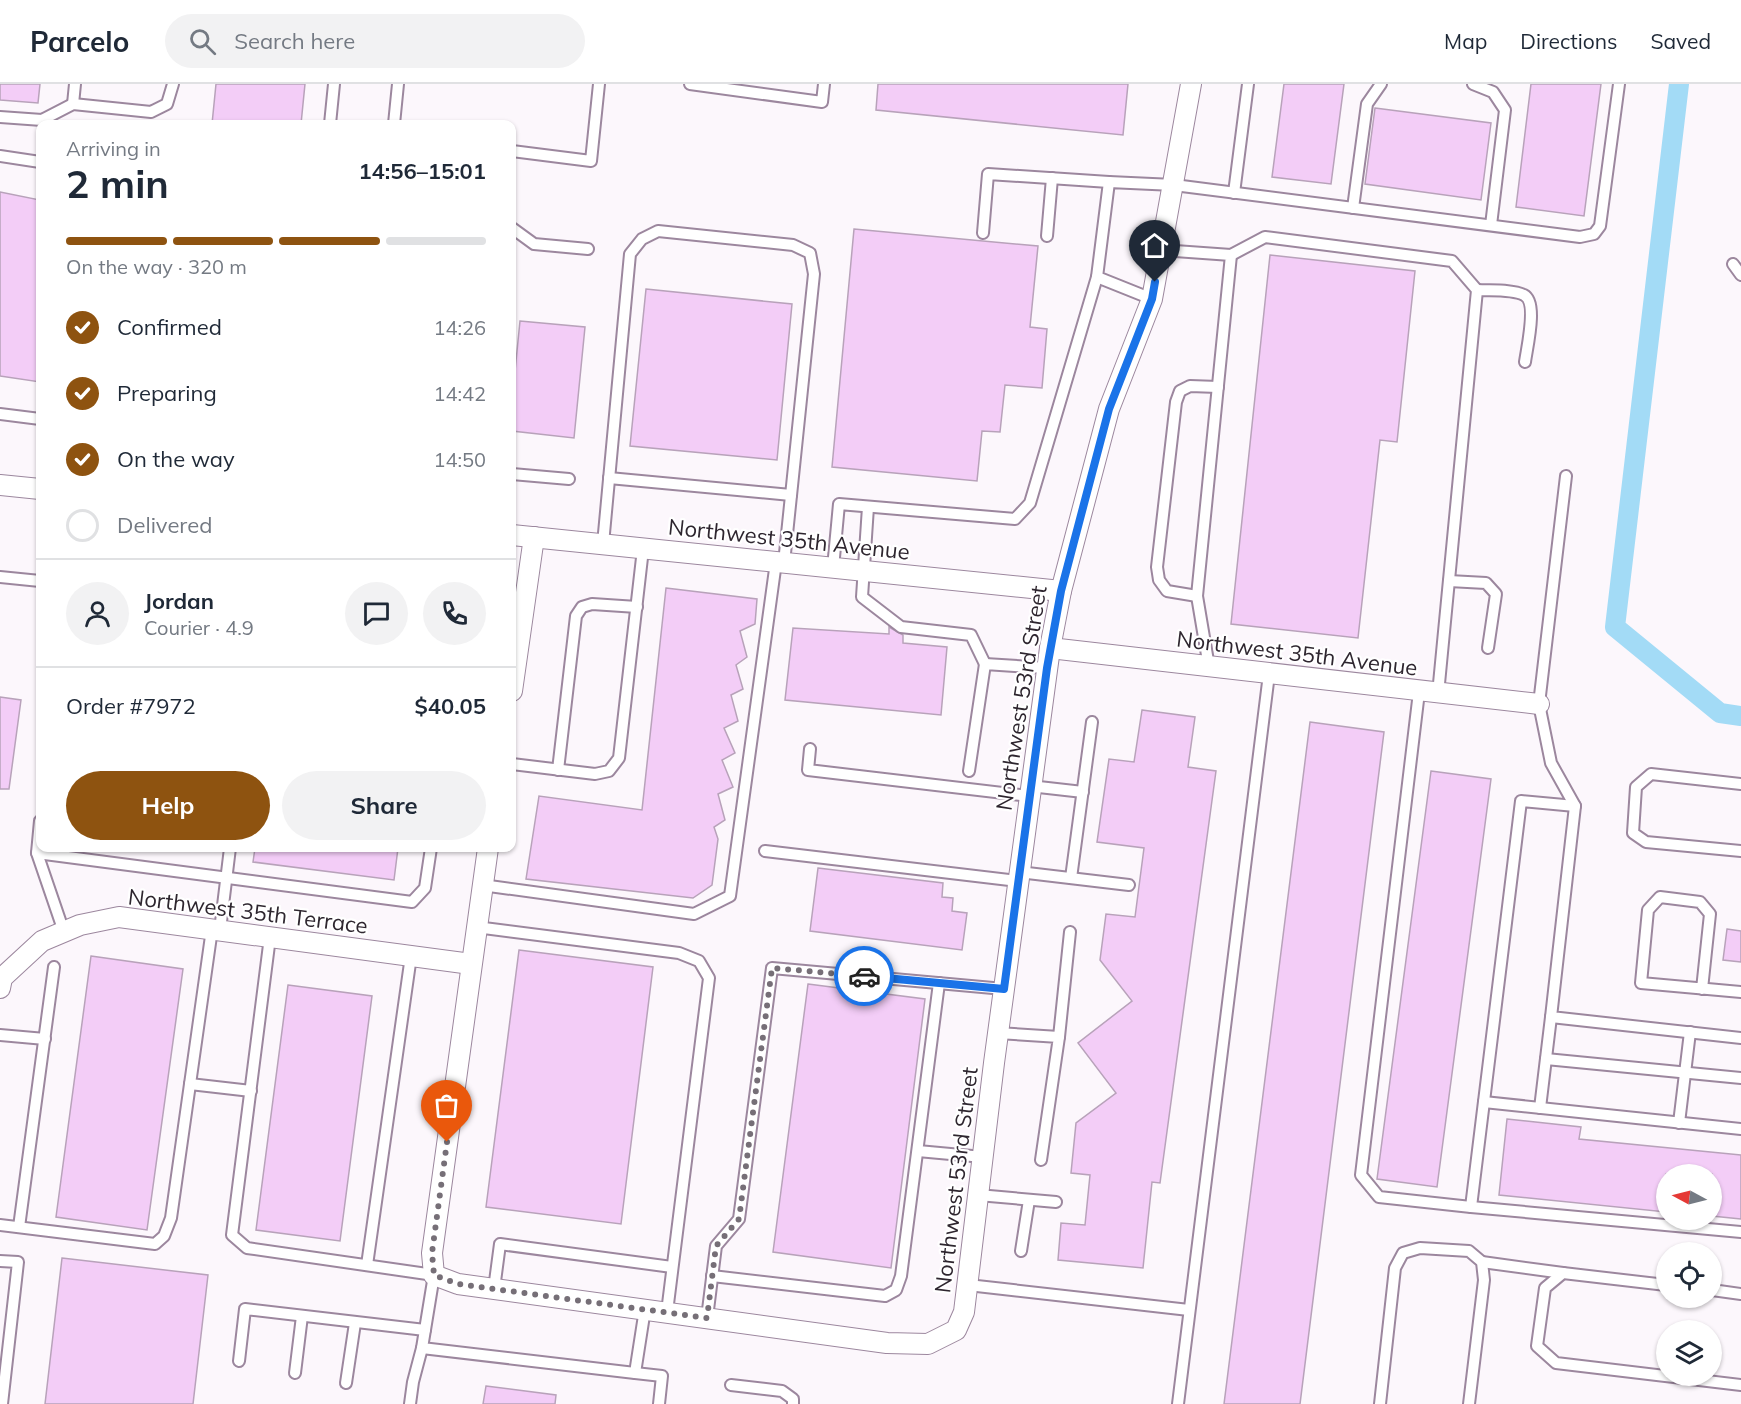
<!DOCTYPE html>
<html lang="en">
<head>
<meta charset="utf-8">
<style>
	:root { --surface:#fff; --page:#f2f2f3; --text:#1f2937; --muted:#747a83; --line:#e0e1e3; --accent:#8e5310 }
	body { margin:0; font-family:Mulish,sans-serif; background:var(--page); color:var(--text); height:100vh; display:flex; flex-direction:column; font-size:22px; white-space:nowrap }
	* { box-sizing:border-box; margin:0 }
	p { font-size:20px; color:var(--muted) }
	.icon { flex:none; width:33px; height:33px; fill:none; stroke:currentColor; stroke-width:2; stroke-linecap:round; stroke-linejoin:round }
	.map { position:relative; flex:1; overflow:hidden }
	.side { position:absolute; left:36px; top:36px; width:480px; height:732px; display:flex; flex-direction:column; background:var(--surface); border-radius:12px; box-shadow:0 2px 4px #0004 }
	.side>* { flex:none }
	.needle { width:39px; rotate:277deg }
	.buttons { position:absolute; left:1656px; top:1080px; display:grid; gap:12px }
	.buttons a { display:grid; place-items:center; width:66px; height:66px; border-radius:50%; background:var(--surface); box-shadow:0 2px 4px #0004; font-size:30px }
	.pin { position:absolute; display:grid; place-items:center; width:51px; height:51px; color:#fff; margin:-62px -26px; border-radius:50% 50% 50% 0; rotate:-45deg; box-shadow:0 0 6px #0007 }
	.pin .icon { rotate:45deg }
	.courier { position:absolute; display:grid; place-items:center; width:60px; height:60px; margin:-30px; border:4px solid #1a73e8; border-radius:50%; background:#fff; color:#222; box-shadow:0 2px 8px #0007 }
	.head em { font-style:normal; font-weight:700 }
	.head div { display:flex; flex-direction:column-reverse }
	.head { display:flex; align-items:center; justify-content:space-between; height:102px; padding:0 30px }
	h1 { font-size:39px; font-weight:700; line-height:45px }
	.bar { display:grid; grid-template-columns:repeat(4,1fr); gap:9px 6px; align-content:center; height:72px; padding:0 30px }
	.bar i { height:8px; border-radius:4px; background:var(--line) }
	.bar .current { background:var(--accent) }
	.bar p { grid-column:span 4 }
	.line { display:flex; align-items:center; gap:15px; padding:0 30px; border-top:2px solid var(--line) }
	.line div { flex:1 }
	.round { display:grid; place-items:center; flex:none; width:63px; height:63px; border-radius:32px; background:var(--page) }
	ol { padding:0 30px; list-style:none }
	li { display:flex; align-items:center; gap:18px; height:66px }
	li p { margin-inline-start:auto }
	li .icon { padding:6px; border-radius:50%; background:var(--accent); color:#fff; stroke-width:4 }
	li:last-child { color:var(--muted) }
	li i { width:33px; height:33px; border:3px solid var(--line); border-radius:50% }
	.action { display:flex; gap:12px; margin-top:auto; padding:12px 30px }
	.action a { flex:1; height:69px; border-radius:36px; background:var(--accent); color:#fff; font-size:24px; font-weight:700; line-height:69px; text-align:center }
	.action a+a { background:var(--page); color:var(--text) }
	header { display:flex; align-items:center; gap:36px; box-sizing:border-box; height:84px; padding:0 30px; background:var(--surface); border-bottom:2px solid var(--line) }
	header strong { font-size:28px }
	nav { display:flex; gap:33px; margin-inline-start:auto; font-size:21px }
	.search { width:420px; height:54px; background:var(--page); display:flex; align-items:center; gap:15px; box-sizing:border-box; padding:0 21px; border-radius:33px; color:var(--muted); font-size:22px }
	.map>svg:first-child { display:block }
</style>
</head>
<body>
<header>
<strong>Parcelo</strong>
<div class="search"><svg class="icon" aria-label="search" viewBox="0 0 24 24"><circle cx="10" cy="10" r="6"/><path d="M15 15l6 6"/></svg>Search here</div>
<nav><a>Map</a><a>Directions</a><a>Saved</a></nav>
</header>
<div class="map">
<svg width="1741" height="1320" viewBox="0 0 1741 1320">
	<rect width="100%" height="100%" fill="#fcf7fc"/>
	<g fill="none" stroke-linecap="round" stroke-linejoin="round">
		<polyline stroke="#a3dbf6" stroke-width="20" points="1679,0 1615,543 1720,629 1741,632"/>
	</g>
	<g fill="#f3cdf7" stroke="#b8a2ba" stroke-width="1.5">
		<polygon points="0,0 40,0 38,19 0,16"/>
		<polygon points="216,0 305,0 301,40 212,40"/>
		<polygon points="878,0 1128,0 1123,51 876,26"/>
		<polygon points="1284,0 1344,0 1331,100 1272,93"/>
		<polygon points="1531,0 1601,0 1584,132 1516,123"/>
		<polygon points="1375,24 1491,39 1481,116 1365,100"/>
		<polygon points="0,108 40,116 40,298 0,292"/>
		<polygon points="854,145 1038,162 1030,243 1047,245 1042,304 1005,301 1000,348 982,347 977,397 832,383"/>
		<polygon points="1270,171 1415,187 1397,358 1380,356 1358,554 1231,540"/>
		<polygon points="646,205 792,220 777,376 630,362"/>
		<polygon points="520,237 585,243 574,354 512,347 512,317"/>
		<polygon points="666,504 757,515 755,540 740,547 747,573 736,581 743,605 731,611 738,637 724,644 735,669 722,676 733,703 718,710 725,736 714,743 718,755 712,801 693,814 526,795 539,712 642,726"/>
		<polygon points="889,543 903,551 903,559 947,563 941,631 785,616 793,544 889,550"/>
		<polygon points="0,613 21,616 9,705 0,705"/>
		<polygon points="1142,626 1195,633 1188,683 1216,687 1160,1099 1152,1098 1143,1184 1058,1176 1061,1139 1085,1141 1090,1091 1071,1089 1076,1039 1116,1009 1078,959 1132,917 1100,876 1106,830 1135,833 1144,764 1097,758 1109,675 1134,678"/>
		<polygon points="1310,638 1384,648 1300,1320 1224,1320"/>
		<polygon points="1431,687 1491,695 1437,1103 1377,1095"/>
		<polygon points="255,764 398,764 394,796 253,778"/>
		<polygon points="818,784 943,799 942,813 953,814 952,827 967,829 962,866 810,847"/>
		<polygon points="1727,845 1741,847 1741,878 1723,876"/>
		<polygon points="519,866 653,883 621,1140 486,1123"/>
		<polygon points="91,872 183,885 147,1146 56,1133"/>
		<polygon points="808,900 925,915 891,1184 773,1168"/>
		<polygon points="288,901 372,912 340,1157 256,1146"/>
		<polygon points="1507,1035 1581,1043 1579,1055 1741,1071 1741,1135 1712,1132 1712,1090 1666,1090 1666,1128 1499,1111"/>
		<polygon points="62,1174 208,1191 193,1320 45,1320"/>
		<polygon points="486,1302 556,1311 555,1320 483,1320"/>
	</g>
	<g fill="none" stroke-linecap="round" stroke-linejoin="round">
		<g stroke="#9c879e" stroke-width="14">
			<g id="service">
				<polyline points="690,0 822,18 824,0"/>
				<polyline points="1473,0 1493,8 1505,26 1491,141"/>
				<polyline points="73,20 75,0"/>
				<polyline points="0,33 42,36 73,20 151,28 167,20 173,0"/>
				<polyline points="330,40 334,0"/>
				<polyline points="394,40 398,0"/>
				<polyline points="512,67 591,77 599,0"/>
				<polyline points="0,72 40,78"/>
				<polyline points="1234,109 1248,0"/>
				<polyline points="1353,124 1367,20 1381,0"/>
				<polyline points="512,144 534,160 588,165"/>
				<polyline points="983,149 988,90 1109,98"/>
				<polyline points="1047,152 1052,94"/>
				<polyline points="1161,166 1231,171 1197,512 1209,583"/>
				<polyline points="1231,171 1265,153 1452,177 1477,206 1438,610"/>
				<polyline points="1733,180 1741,191"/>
				<path d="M1477,206C1490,207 1512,205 1524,211C1538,218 1527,263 1525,278"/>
				<polyline points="1152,215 1097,193 1109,98 1174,101 1580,153 1594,150 1600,142 1619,0"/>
				<polyline points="0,330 40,335"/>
				<polyline points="512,390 569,395"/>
				<polyline points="1566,392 1539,620 1551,679 1575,722 1551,933 1741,954"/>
				<polyline points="609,394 791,411"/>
				<polyline points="868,423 862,513 901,543 971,551 985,580"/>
				<polyline points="603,460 630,170 642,155 658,147 793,161 810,169 814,190 784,479"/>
				<polyline points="833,484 839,420 1015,435 1030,419 1097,193"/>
				<polyline points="0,493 40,497"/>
				<polyline points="1449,497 1486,499 1496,510 1488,564"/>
				<polyline points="1197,512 1167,507 1159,496 1157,483 1176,318 1180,307 1190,302 1218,303"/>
				<polyline points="1419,608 1361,1091 1379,1113 1471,1123"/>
				<polyline points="810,665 808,686 1029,712"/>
				<polyline points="512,680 595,690 609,687 619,674 643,465"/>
				<polyline points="558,686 576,532 582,523 592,520 637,523"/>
				<polyline points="969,687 985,580 1047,584"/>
				<polyline points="1741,700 1651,690 1636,703 1633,749 1646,758 1741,767"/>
				<polyline points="1030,702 1083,708"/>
				<polyline points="1575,722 1521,717 1471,1123 1741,1148"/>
				<polyline points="40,737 37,769 412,818 425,804 431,764"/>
				<polyline points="765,767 1018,797"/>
				<polyline points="37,769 64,848"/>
				<polyline points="1019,788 1129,801"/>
				<polyline points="1071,794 1092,638"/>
				<polyline points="482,801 694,830 730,812 776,478"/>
				<polyline points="476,843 679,869 699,877 709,894 667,1228"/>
				<polyline points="220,846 230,764"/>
				<polyline points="270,853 232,1151 247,1164 434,1191 422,1264 635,1289 645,1225"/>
				<polyline points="1702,905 1710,830 1700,818 1660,813 1648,826 1641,899 1741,908"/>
				<polyline points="998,949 1059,953 1041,1076"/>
				<polyline points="0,951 45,955"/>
				<polyline points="1059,953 1070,848"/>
				<polyline points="1546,975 1741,994"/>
				<polyline points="190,1000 251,1007"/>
				<polyline points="1484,1018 1741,1045"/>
				<polyline points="1540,1024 1551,933"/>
				<polyline points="1679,1039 1690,948"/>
				<polyline points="918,1067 983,1073"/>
				<polyline points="978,1111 1056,1118"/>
				<polyline points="0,1141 155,1160 164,1152 171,1134 212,845"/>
				<polyline points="19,1143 54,883"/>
				<polyline points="1021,1167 1029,1116"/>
				<polyline points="0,1177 18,1178 2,1320"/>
				<polyline points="1482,1178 1563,1189"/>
				<polyline points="367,1181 411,872"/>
				<polyline points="712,1192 885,1212 896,1206 901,1192 939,899"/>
				<polyline points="968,1201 1189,1226"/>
				<polyline points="1666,1201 1563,1189 1545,1204 1537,1262 1556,1279 1741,1301"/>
				<polyline points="494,1205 500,1160 672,1183"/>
				<polyline points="1712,1206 1741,1210"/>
				<polyline points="707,1234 716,1162 739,1135 772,884 1004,905"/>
				<polyline points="239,1277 245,1225 425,1246"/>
				<polyline points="295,1289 302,1232"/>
				<polyline points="635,1289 662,1292 659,1320"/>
				<polyline points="346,1299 355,1239"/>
				<polyline points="731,1301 782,1307 793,1315 793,1320"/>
				<polyline points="410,1320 413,1298 422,1264"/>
				<polyline points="1178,1320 1269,590"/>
				<polyline points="1380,1320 1395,1184 1403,1169 1420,1164 1469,1167 1482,1178 1484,1196 1469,1320"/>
			</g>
		</g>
		<g stroke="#9c879e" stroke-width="22">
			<g id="minor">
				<polyline points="0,401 40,405"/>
				<polyline points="512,451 1061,507"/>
				<polyline points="1050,564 1539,620"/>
				<polyline points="512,607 534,453"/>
				<polyline points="488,764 432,1169 434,1191 458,1200 887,1259 928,1260 956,1246 964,1228 994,979 1050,564 1061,507 1109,325 1152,215 1191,0"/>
				<polyline points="0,904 2,894 42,857 80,841 119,833 471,880"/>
			</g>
		</g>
		<use href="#service" stroke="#fff" stroke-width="10"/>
		<use href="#minor" stroke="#fff" stroke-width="20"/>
	</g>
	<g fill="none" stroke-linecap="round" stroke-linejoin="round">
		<polyline stroke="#766f77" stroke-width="6" stroke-dasharray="0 10.8" points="447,1058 432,1169 434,1191 458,1200 707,1234 716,1162 739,1135 772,884 864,892"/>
		<polyline stroke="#1a73e8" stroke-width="8" points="864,892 1004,905 1047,584 1061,507 1109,325 1152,215 1155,198"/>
	</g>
	<g text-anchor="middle" stroke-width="4.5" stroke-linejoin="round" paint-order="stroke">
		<g font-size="22" fill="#2e262f" stroke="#fff">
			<text transform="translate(789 455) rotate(6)" y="8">Northwest 35th Avenue</text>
			<text transform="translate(1297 569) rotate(7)" y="8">Northwest 35th Avenue</text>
			<text transform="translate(1021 614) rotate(-81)" y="8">Northwest 53rd Street</text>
			<text transform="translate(248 827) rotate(7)" y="8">Northwest 35th Terrace</text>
			<text transform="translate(956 1096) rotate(-83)" y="8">Northwest 53rd Street</text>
		</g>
	</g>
</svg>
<div class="buttons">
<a><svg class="needle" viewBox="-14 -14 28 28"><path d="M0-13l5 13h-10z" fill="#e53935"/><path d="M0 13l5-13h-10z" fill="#747a83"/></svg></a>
<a><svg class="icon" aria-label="locate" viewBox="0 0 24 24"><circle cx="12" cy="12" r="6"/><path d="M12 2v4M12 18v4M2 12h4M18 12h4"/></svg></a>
<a><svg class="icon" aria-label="layers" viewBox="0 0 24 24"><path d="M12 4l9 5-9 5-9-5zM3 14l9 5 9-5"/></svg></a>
</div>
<div class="pin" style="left:447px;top:1058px;background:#ea580c"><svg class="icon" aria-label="bag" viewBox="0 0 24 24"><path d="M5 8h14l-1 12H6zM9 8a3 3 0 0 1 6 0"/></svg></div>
<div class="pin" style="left:1155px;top:198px;background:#1f2937"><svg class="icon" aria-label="home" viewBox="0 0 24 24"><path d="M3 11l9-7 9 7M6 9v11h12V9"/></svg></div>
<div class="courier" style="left:864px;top:892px"><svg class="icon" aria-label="car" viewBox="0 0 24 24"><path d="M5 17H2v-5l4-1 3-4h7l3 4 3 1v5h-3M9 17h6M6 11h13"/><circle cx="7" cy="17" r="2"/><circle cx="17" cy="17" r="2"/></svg></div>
<section class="side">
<div class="head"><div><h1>2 min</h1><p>Arriving in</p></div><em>14:56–15:01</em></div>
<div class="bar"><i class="current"></i><i class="current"></i><i class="current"></i><i></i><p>On the way · 320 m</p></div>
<ol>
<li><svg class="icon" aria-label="check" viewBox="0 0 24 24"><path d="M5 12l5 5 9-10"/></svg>Confirmed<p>14:26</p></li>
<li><svg class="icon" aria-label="check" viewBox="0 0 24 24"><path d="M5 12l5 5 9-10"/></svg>Preparing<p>14:42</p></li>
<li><svg class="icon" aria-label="check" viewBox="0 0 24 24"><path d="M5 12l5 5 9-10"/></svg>On the way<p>14:50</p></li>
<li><i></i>Delivered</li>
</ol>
<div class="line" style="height:108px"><a class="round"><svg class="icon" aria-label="person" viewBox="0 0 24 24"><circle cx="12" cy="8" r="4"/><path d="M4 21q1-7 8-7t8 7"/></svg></a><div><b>Jordan</b><p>Courier · 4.9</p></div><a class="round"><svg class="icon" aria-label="chat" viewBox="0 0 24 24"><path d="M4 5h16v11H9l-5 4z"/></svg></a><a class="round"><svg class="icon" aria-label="phone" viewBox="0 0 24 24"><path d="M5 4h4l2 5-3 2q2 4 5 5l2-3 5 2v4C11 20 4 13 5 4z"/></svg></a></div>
<div class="line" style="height:78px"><div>Order #7972</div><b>$40.05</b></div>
<div class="action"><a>Help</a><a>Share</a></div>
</section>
</div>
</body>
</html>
